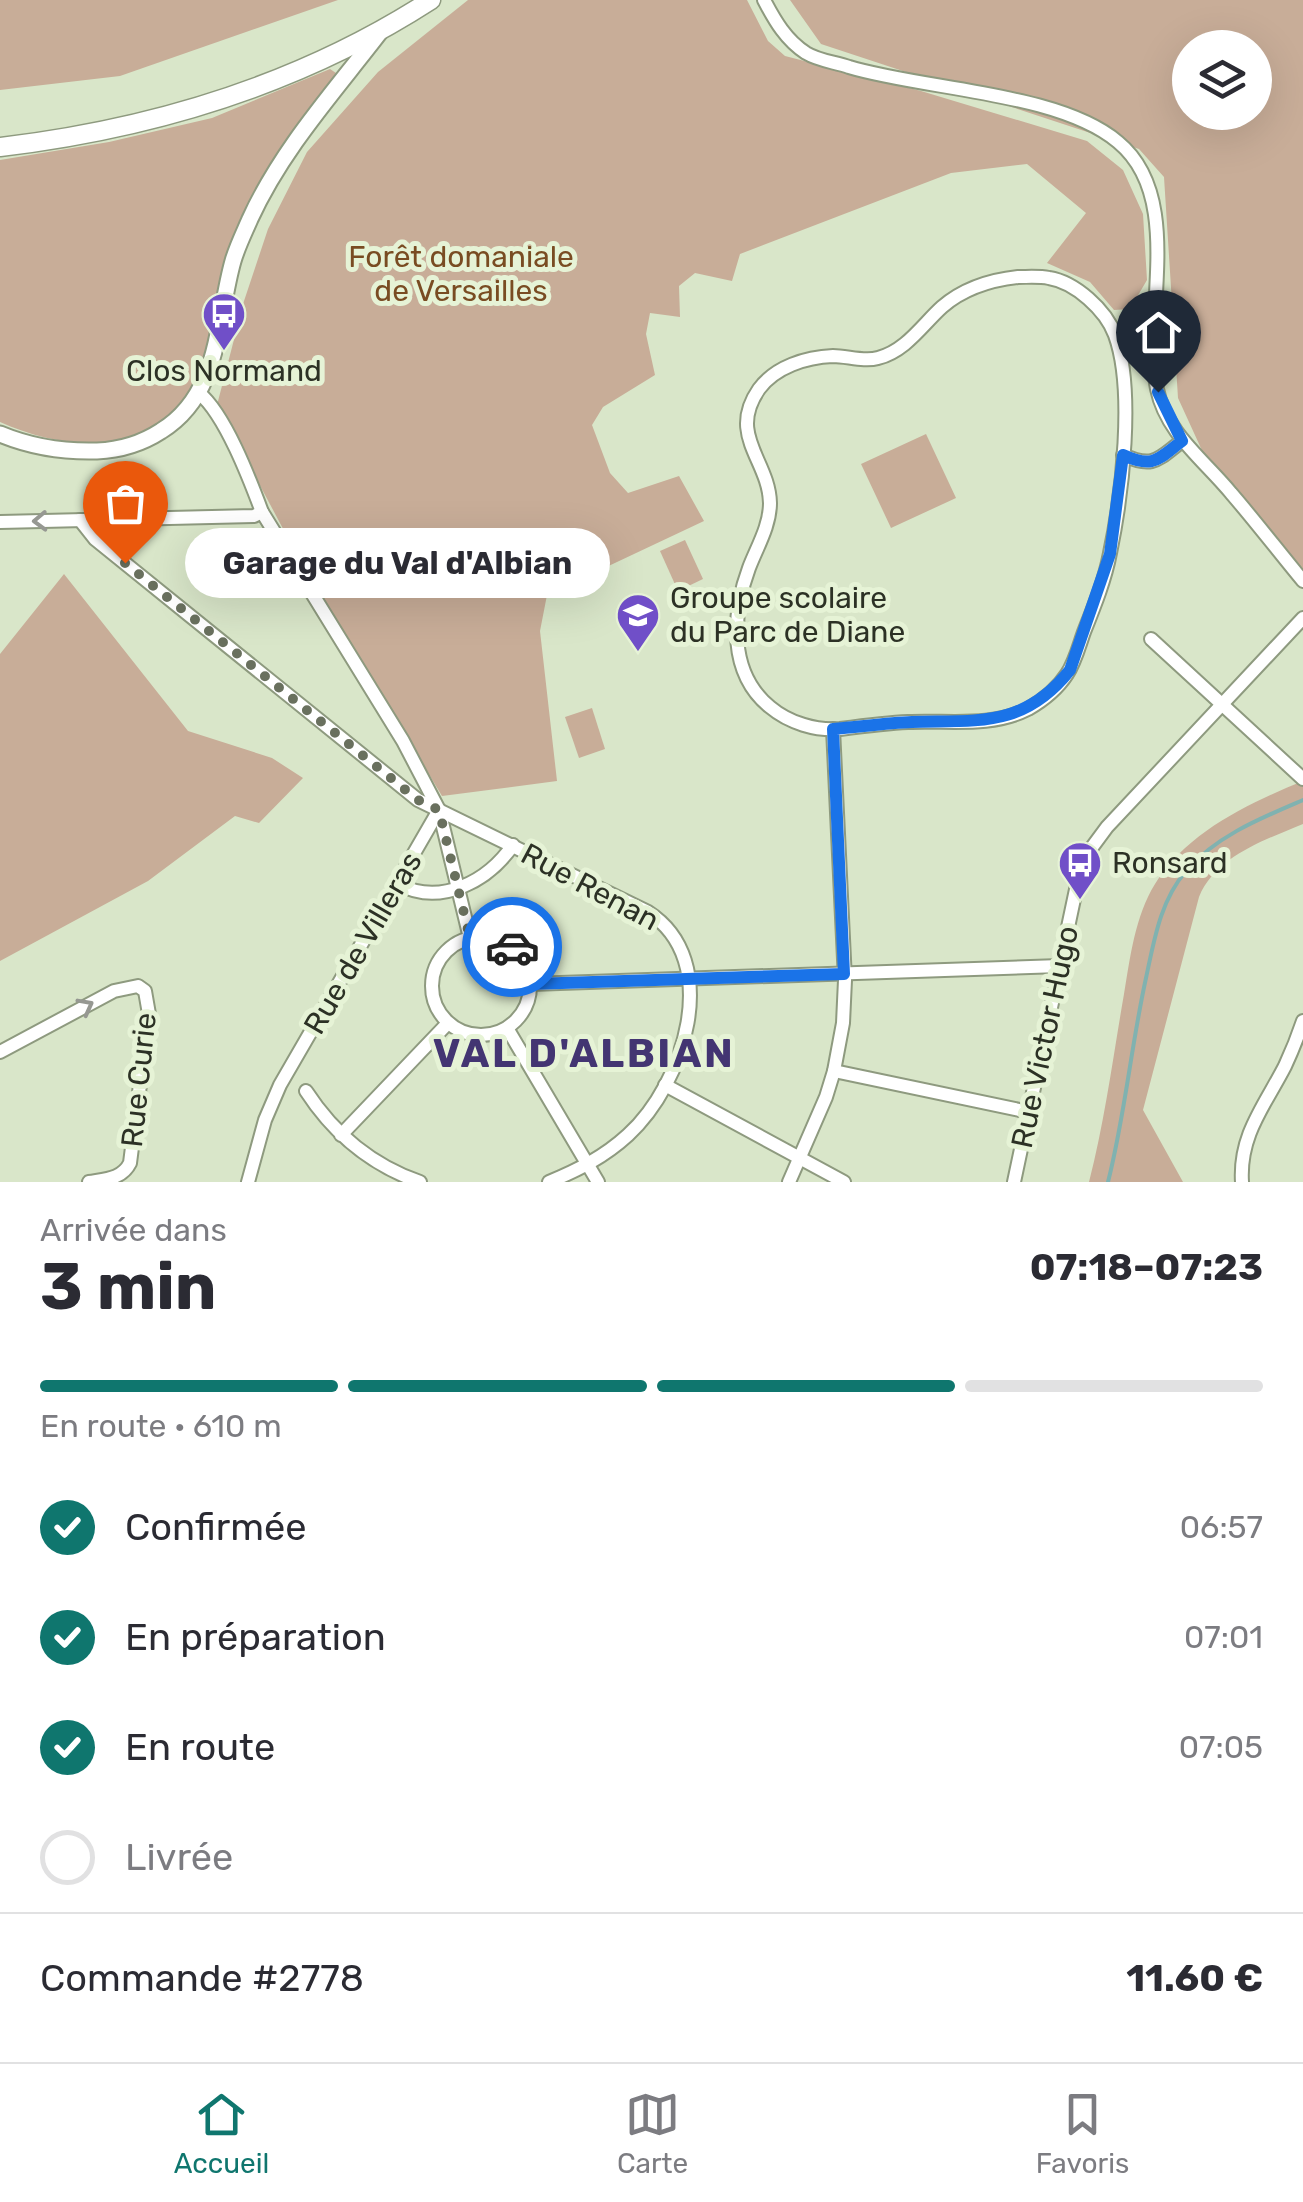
<!DOCTYPE html>
<html lang="fr">
<head>
<meta charset="utf-8">
<style>
	:root { --surface:#fff; --page:#f2f2f3; --text:#2b2b33; --muted:#7c7c81; --line:#e1e1e2; --accent:#0f766e }
	body { margin:0; font-family:Rubik,sans-serif; background:var(--page); color:var(--text); height:100vh; display:flex; flex-direction:column; font-size:38px; white-space:nowrap }
	* { box-sizing:border-box; margin:0 }
	p { font-size:32px; color:var(--muted) }
	.icon { flex:none; width:55px; height:55px; fill:none; stroke:currentColor; stroke-width:2; stroke-linecap:round; stroke-linejoin:round }
	.map { position:relative; height:1182px; overflow:hidden }
	.panel { display:flex; flex-direction:column; background:var(--surface); flex:1 }
	.panel>* { flex:none }
	.tools { position:absolute; left:1172px; top:30px; display:grid; gap:20px }
	.tools a { display:grid; place-items:center; width:100px; height:100px; border-radius:50%; background:var(--surface); box-shadow:0 10px 40px #0002; font-size:50px }
	.pin { position:absolute; display:grid; place-items:center; width:85px; height:85px; color:#fff; margin:-102px -42px; border-radius:50% 50% 50% 0; rotate:-45deg; box-shadow:0 0 10px #0007 }
	.pin .icon { rotate:45deg }
	.courier { position:absolute; display:grid; place-items:center; width:100px; height:100px; margin:-50px; border:8px solid #1a73e8; border-radius:50%; background:#fff; color:#222; box-shadow:0 2px 12px #0007 }
	.bubble { position:absolute; height:70px; border-radius:35px; background:var(--surface); box-shadow:0 10px 40px #0002; font-size:32px; font-weight:700; line-height:70px; text-align:center }
	.headline em { font-style:normal; font-weight:700 }
	.headline div { display:flex; flex-direction:column-reverse }
	.headline { display:flex; align-items:center; justify-content:space-between; height:170px; padding:0 40px }
	h1 { font-size:65px; font-weight:700; line-height:75px }
	.bar { display:grid; grid-template-columns:repeat(4,1fr); gap:15px 10px; align-content:center; height:120px; padding:0 40px }
	.bar i { height:12px; border-radius:8px; background:var(--line) }
	.bar .on { background:var(--accent) }
	.bar p { grid-column:span 4 }
	.line { display:flex; align-items:center; gap:25px; padding:0 40px; border-top:2px solid var(--line) }
	.line div { flex:1 }
	ol { padding:0 40px; list-style:none }
	li { display:flex; align-items:center; gap:30px; height:110px }
	li p { margin-inline-start:auto }
	li .icon { padding:10px; border-radius:50%; background:var(--accent); color:#fff; stroke-width:4 }
	li:last-child { color:var(--muted) }
	li i { width:55px; height:55px; border:5px solid var(--line); border-radius:50% }
	.tabs { display:flex; justify-content:space-around; align-items:center; height:140px; border-top:2px solid var(--line); background:var(--surface); font-size:28px; color:var(--muted) }
	.tabs a { display:grid; justify-items:center; gap:5px }
	.tabs .on { color:var(--accent) }
	.map>svg:first-child { display:block }
</style>
</head>
<body>
<div class="map">
<svg width="1303" height="1182" viewBox="0 0 1303 1182">
	<rect width="100%" height="100%" fill="#d9e6c9"/>
	<g fill="#c8ad98" fill-rule="evenodd">
		<polygon points="0,0 338,0 120,76 0,90"/>
		<polygon points="468,0 747,0 768,41 785,56 921,91 1087,141 1123,170 1143,214 1147,280 1130,309 1114,310 1090,282 1047,263 1086,213 1027,164 951,173 740,254 732,281 695,273 679,286 680,317 650,313 646,334 655,375 603,407 592,425 610,473 628,493 679,476 704,521 547,595 540,631 557,781 442,796 296,553 217,405 244,301 268,229 307,152 378,72"/>
		<path d="M790,0H1303V581L1210,468L1178,398L1164,177L1139,149L821,44ZM1190,48H1255V112H1190Z"/>
		<path d="M330,69L336,73C305,116 269,158 247,207C239,227 227,250 223,271C216,303 214,337 201,368C164,456 77,456 0,422V160L109,142L212,118Z"/>
		<polygon points="926,434 956,498 891,528 861,464"/>
		<polygon points="685,540 703,579 678,591 660,551"/>
		<polygon points="64,574 188,731 272,758 303,778 259,823 235,816 148,881 0,961 0,654"/>
		<polygon points="592,708 605,749 579,758 565,717"/>
		<path d="M1303,781V824C1265,840 1216,856 1199,897L1143,1110L1183,1182H1089C1105,1120 1113,1057 1124,994C1130,958 1135,916 1155,884C1187,832 1249,803 1303,781Z"/>
	</g>
	<g fill="none" stroke-linecap="round" stroke-linejoin="round">
		<path stroke="#80b2b0" stroke-width="4" d="M1108,1182C1125,1115 1131,1046 1146,978C1154,941 1160,901 1186,871C1216,836 1261,818 1303,800"/>
		<g stroke="#8e9a7f" stroke-width="16">
			<g id="minor">
				<path d="M764,0C775,21 786,40 806,53C819,61 835,62 849,67C925,90 1059,92 1118,142C1186,198 1142,316 1157,389C1166,433 1204,460 1231,493C1256,522 1279,552 1303,581"/>
				<path d="M1018,277C1028,277 1039,276 1049,278C1075,282 1106,310 1115,335C1135,390 1122,496 1110,553C1105,580 1094,607 1084,632C1079,646 1075,662 1067,674C1058,688 1042,701 1028,709C991,728 948,720 908,722C886,723 863,726 840,729C816,731 789,723 770,707C728,673 732,614 749,568C757,547 770,526 770,503C769,460 727,435 759,389C775,367 806,357 833,356C847,356 864,362 878,358C906,351 923,324 942,307C964,288 990,280 1018,277Z"/>
				<path d="M199,393C225,414 250,480 262,512L403,741L439,810L470,938"/>
				<path d="M1123,455C1154,469 1158,459 1182,441"/>
				<path d="M80,520L95,539L418,800L648,912C724,961 684,1084 628,1135C604,1157 578,1170 549,1182"/>
				<polyline points="0,522 254,516 262,512"/>
				<polyline points="1151,639 1303,779"/>
				<path d="M398,884C441,907 488,881 513,845"/>
				<circle cx="481" cy="986" r="49"/>
				<polyline points="531,984 1060,966"/>
				<polyline points="507,1028 598,1182"/>
				<path d="M0,1052L114,991L138,986L145,991L149,1014L130,1163C122,1179 106,1179 89,1182"/>
				<polyline points="834,1071 1029,1112"/>
				<polyline points="665,1085 844,1182"/>
				<path d="M306,1091C334,1134 371,1165 420,1182"/>
				<polyline points="341,1135 448,1023"/>
				<polyline points="248,1182 265,1120 280,1085 439,810"/>
				<polyline points="789,1182 826,1097 834,1071 843,1023 845,980 833,729"/>
				<polyline points="1014,1182 1078,880 1090,850 1107,827 1303,618"/>
				<path d="M1242,1182C1239,1135 1265,1105 1285,1066C1292,1051 1298,1036 1303,1021"/>
			</g>
		</g>
		<g stroke="#8e9a7f" stroke-width="19">
			<path id="tertiary" d="M0,434C31,447 63,452 97,451C121,450 141,444 161,431C221,394 216,321 233,261C237,247 244,233 250,219C282,149 334,92 380,32"/>
		</g>
		<g stroke="#8e9a7f" stroke-width="21">
			<path id="secondary" d="M0,147C152,129 301,84 431,0"/>
		</g>
		<use href="#minor" stroke="#fff" stroke-width="12"/>
		<use href="#tertiary" stroke="#fff" stroke-width="15"/>
		<use href="#secondary" stroke="#fff" stroke-width="18"/>
	</g>
	<defs><path id="oneway-chevron" d="M-2-3.5L2.5 0L-2 3.5" fill="none" stroke-width="1.6" stroke-linecap="round" stroke-linejoin="round" transform="scale(2.5)"/></defs>
	<g stroke="#969892">
		<use href="#oneway-chevron" transform="translate(40 521) rotate(178)"/>
		<use href="#oneway-chevron" transform="translate(86 1006) rotate(-28)"/>
	</g>
	<g fill="none" stroke-linecap="round" stroke-linejoin="round">
		<polyline stroke="#69705e" stroke-width="10" stroke-dasharray="0 18" points="125,563 418,800 439,810 470,938 496,938 512,947"/>
		<path stroke="#1a73e8" stroke-width="12" d="M512,947L524,961L531,984L844,974L833,729C859,727 886,723 912,722C978,720 1024,728 1070,670L1110,554L1123,455C1154,469 1158,459 1182,441L1158,392"/>
	</g>
	<defs>
		<g id="bus-pin" transform="scale(2.25)"><path d="M0 17L-7.5 6A9.5 9.5 0 1 1 7.5 6Z" fill="#704fc8" stroke="#e6f3d6"/><path d="M-5-6H5V4H4V6H2V4H-2V6H-4V4H-5ZM-3.5-4V0h7V-4ZM-3.5 1.2v1.5H-2V1.2ZM2 1.2v1.5H3.5V1.2Z" fill="#fff"/></g>
		<g id="school-pin" transform="scale(2.25)"><path d="M0 17L-7.5 6A9.5 9.5 0 1 1 7.5 6Z" fill="#704fc8" stroke="#e6f3d6"/><path d="M0-5L7-2L0 1L-7-2ZM-4 1L0 2.5L4 1V4Q0 6-4 4Z" fill="#fff"/></g>
	</defs>
	<g fill-rule="evenodd">
		<use href="#bus-pin" x="224" y="314"/>
		<use href="#school-pin" x="638" y="615"/>
		<use href="#bus-pin" x="1080" y="863"/>
	</g>
	<g text-anchor="middle" stroke-width="10" stroke-linejoin="round" paint-order="stroke">
		<g font-size="30" fill="#794c22" stroke="#e6f3d6">
			<text x="461" y="267">Forêt domaniale<tspan x="461" dy="34">de Versailles</tspan></text>
		</g>
		<g font-size="30" fill="#2c3125" stroke="#e6f3d6" text-anchor="start">
			<text x="224" y="381" text-anchor="middle">Clos Normand</text>
			<text x="670" y="608">Groupe scolaire<tspan x="670" dy="34">du Parc de Diane</tspan></text>
			<text x="1112" y="873">Ronsard</text>
		</g>
		<g font-size="30" fill="#2c3125" stroke="#e6f3d6">
			<text transform="translate(590 887) rotate(28)" y="10">Rue Renan</text>
			<text transform="translate(363 943) rotate(-60)" y="10">Rue de Villeras</text>
			<text transform="translate(1045 1037) rotate(-78)" y="10">Rue Victor Hugo</text>
			<text transform="translate(139 1080) rotate(-84)" y="10">Rue Curie</text>
		</g>
		<g font-size="40" font-weight="bold" letter-spacing="2.5" fill="#433572" stroke="#e6f3d6">
			<text x="584" y="1067">VAL D'ALBIAN</text>
		</g>
	</g>
</svg>
<div class="tools">
<a><svg class="icon" aria-label="layers" viewBox="0 0 24 24"><path d="M12 4l9 5-9 5-9-5zM3 14l9 5 9-5"/></svg></a>
</div>
<div class="pin" style="left:125px;top:563px;background:#ea580c"><svg class="icon" aria-label="bag" viewBox="0 0 24 24"><path d="M5 8h14l-1 12H6zM9 8a3 3 0 0 1 6 0"/></svg></div>
<div class="pin" style="left:1158px;top:392px;background:#1f2937"><svg class="icon" aria-label="home" viewBox="0 0 24 24"><path d="M3 11l9-7 9 7M6 9v11h12V9"/></svg></div>
<div class="courier" style="left:512px;top:947px"><svg class="icon" aria-label="car" viewBox="0 0 24 24"><path d="M5 17H2v-5l4-1 3-4h7l3 4 3 1v5h-3M9 17h6M6 11h13"/><circle cx="7" cy="17" r="2"/><circle cx="17" cy="17" r="2"/></svg></div>
<div class="bubble" style="left:185px;top:528px;width:425px">Garage du Val d'Albian</div>
</div>
<section class="panel">
<div class="headline"><div><h1>3 min</h1><p>Arrivée dans</p></div><em>07:18–07:23</em></div>
<div class="bar"><i class="on"></i><i class="on"></i><i class="on"></i><i></i><p>En route · 610 m</p></div>
<ol>
<li><svg class="icon" aria-label="check" viewBox="0 0 24 24"><path d="M5 12l5 5 9-10"/></svg>Confirmée<p>06:57</p></li>
<li><svg class="icon" aria-label="check" viewBox="0 0 24 24"><path d="M5 12l5 5 9-10"/></svg>En préparation<p>07:01</p></li>
<li><svg class="icon" aria-label="check" viewBox="0 0 24 24"><path d="M5 12l5 5 9-10"/></svg>En route<p>07:05</p></li>
<li><i></i>Livrée</li>
</ol>
<div class="line" style="height:130px"><div>Commande #2778</div><b>11.60 €</b></div>
</section>
<nav class="tabs">
<a class="on"><svg class="icon" aria-label="home" viewBox="0 0 24 24"><path d="M3 11l9-7 9 7M6 9v11h12V9"/></svg>Accueil</a>
<a><svg class="icon" aria-label="map" viewBox="0 0 24 24"><path d="M3 6l6-2 6 2 6-2v14l-6 2-6-2-6 2zM9 4v14M15 6v14"/></svg>Carte</a>
<a><svg class="icon" aria-label="saved" viewBox="0 0 24 24"><path d="M7 4h10v16l-5-4-5 4z"/></svg>Favoris</a>
</nav>
</body>
</html>
